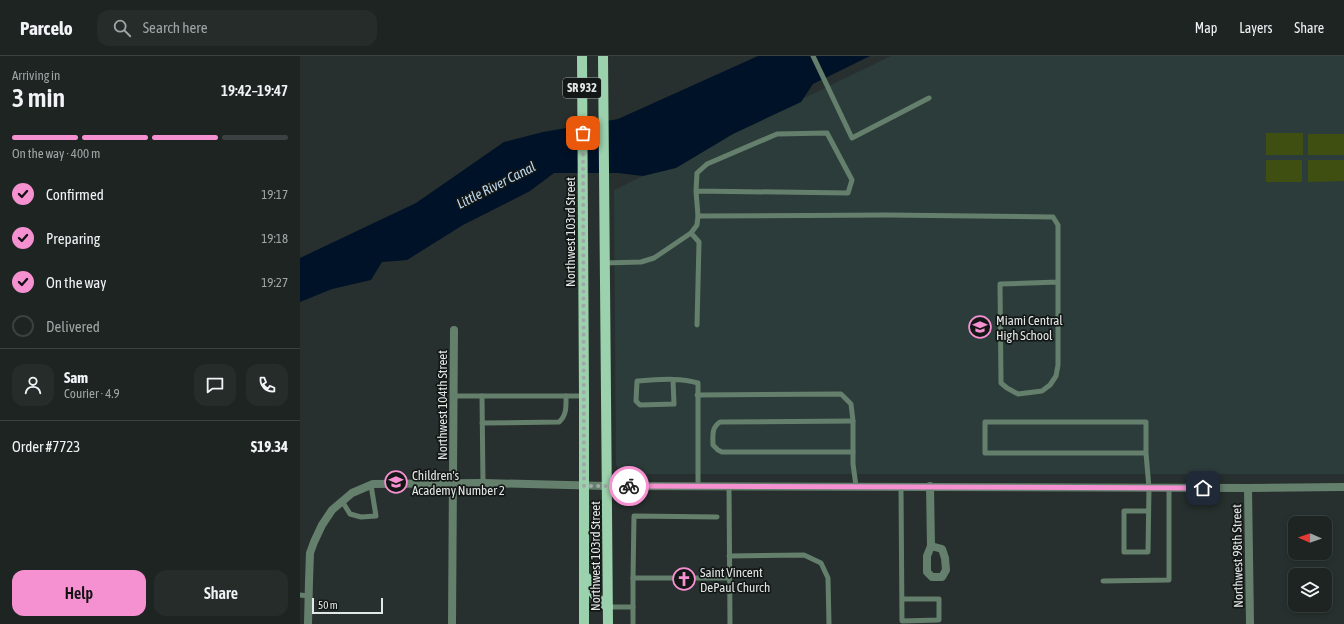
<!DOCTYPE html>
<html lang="en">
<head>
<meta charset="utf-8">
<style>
	:root { --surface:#1d2422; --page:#252c2a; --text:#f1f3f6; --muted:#a0a4a5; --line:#3b4140; --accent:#f590d1 }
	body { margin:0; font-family:"Asap Condensed",sans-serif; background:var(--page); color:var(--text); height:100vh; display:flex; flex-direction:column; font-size:15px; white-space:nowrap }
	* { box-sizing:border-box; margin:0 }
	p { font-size:13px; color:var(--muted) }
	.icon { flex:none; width:22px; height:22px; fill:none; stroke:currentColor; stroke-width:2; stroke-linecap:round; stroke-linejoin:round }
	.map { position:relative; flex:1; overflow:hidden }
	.details { display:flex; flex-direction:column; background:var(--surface); width:300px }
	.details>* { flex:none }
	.needle { width:26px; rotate:272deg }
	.fabs { position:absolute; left:988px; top:460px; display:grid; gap:8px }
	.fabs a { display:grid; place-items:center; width:44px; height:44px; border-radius:8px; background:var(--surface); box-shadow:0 2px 6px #0003,0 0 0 1px var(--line); font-size:20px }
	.scale { position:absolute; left:12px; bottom:10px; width:71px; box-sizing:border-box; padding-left:4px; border:2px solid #e2e7e6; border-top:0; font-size:11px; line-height:14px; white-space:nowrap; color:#e2e7e6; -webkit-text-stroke:3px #131716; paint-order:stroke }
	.pin { position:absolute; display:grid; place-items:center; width:34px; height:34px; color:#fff; margin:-17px; border-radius:8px; box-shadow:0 2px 6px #0006 }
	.courier { position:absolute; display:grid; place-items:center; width:40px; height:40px; margin:-20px; border:3px solid #f590d1; border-radius:50%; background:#fff; color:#222; box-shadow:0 1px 5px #0007 }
	.headline em { font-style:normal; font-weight:600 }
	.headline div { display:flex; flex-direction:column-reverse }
	.headline { display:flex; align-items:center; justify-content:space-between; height:68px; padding:0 12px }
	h1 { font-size:26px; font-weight:600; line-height:30px }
	.bar { display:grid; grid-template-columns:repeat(4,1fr); gap:6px 4px; align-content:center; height:48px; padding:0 12px }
	.bar i { height:5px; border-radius:3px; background:var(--line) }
	.bar .selected { background:var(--accent) }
	.bar p { grid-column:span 4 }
	.line { display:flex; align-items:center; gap:10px; padding:0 12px; border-top:1px solid var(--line) }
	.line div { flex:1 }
	.round { display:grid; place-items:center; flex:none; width:42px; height:42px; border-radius:12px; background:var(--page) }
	ol { padding:0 12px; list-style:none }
	li { display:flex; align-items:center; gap:12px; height:44px }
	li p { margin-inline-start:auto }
	li .icon { padding:4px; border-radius:50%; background:var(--accent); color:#111; stroke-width:4 }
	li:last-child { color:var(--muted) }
	li i { width:22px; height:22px; border:2px solid var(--line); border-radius:50% }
	.action { display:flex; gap:8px; margin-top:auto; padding:8px 12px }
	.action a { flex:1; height:46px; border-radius:12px; background:var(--accent); color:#111; font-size:16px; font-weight:600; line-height:46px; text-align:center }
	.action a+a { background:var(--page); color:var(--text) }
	header { display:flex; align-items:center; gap:24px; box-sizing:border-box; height:56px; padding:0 20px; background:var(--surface); border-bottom:1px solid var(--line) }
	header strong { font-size:19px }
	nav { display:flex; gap:22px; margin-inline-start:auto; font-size:14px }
	.search { width:280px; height:36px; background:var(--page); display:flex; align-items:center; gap:10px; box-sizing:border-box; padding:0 14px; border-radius:12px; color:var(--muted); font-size:15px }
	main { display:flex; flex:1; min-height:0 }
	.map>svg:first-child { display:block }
</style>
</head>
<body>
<header>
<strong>Parcelo</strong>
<div class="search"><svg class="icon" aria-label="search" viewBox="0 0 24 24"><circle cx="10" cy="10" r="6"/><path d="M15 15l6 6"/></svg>Search here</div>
<nav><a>Map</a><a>Layers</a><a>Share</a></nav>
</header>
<main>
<section class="details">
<div class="headline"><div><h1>3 min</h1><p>Arriving in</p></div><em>19:42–19:47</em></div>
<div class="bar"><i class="selected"></i><i class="selected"></i><i class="selected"></i><i></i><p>On the way · 400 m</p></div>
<ol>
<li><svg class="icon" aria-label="check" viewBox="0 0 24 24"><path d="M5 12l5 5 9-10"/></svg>Confirmed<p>19:17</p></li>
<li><svg class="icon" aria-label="check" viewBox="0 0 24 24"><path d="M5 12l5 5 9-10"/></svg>Preparing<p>19:18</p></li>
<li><svg class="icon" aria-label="check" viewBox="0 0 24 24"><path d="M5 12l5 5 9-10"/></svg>On the way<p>19:27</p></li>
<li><i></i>Delivered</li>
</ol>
<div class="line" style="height:72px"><a class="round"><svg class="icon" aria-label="person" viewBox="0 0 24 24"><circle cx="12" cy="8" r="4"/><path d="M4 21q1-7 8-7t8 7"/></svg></a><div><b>Sam</b><p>Courier · 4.9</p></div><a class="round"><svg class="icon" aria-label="chat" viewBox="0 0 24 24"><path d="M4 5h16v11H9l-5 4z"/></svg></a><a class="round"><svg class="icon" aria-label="phone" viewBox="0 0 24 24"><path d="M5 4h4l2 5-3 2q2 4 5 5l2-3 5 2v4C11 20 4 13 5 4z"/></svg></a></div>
<div class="line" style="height:52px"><div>Order #7723</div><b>$19.34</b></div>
<div class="action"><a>Help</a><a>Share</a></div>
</section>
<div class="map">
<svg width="1044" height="568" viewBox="0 0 1044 568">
	<rect width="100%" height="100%" fill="#27302e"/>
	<polygon fill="#2c3c3a" points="591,0 1044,0 1044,418 326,418 320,415 316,409 314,134"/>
	<g fill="#3f4f12">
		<rect x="966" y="77" width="37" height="22"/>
		<rect x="1008" y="78" width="36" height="21"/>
		<rect x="966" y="104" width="36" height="22"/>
		<polygon points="1008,104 1044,104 1044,125 1008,126"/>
	</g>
	<polygon fill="#001228" points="458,0 570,0 513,28 501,46 433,78 376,112 343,120 318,117 254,117 230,135 163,169 107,204 82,206 71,224 32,233 0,246 0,202 116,147 204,86 243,76 318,63"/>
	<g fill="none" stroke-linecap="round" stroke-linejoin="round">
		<g stroke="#657f6d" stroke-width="5">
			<polyline points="513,0 552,82 629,42"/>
			<polyline points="398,160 588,159 753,161 758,169 758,309 756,320 750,329 742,335 718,338 707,332 701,327 700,228 758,226"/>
			<polyline points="391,177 397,169 398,160 396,135 397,117 407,108 477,78 527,77 552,124 548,137 396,135"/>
			<polyline points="304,207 341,206 354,202 391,177 399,186 397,269"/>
			<path d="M373,324L374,348L340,349L336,345L337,325C357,324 378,321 398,327V430"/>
			<polyline points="397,339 541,338 551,348 553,365 553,408 556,430"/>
			<polyline points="154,340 284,340"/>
			<polyline points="182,340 183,427"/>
			<path d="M182,367L259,366C267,359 266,350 266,340"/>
			<path d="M553,396H422L418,394L413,389C413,380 411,372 420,366L553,365"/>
			<polyline points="846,397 685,397 685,366 846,366 846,397 849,432 848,496 824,496 824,455 848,455"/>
			<polyline points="429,430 430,568"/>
			<polyline points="601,430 602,565 639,564 639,543 602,543"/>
			<polyline points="42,445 50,458 61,461 76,460 71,429"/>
			<polyline points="417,461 334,460 333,522 429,522"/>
			<polyline points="429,500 504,499 521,507 528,522 529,568"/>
			<polyline points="333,522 333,568"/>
			<polyline points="803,525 869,524 869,432"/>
			<polyline points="0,539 9,540"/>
			<polyline points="308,551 333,551"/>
		</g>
		<g stroke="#657f6d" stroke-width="8">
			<polyline points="630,430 631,490 627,500 627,516 632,521 642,521 646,514 645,502 642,493 631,490"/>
			<polyline points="948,432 950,568"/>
			<polyline points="8,568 9,525 10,497 14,486 22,469 32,454 52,437 73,428 183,427 307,430 948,432 1044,431"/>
			<polyline points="152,568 154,274"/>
		</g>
		<g stroke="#9bd1ac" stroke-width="10">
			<polyline points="282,0 284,340 284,568"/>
			<polyline points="303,0 308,568"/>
			<path d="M287,522C292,538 295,541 308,551"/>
		</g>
	</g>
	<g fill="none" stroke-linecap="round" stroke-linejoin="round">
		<polyline stroke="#a1a7a6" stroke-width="4" stroke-dasharray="0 7.2" points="283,77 284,430 329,430"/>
		<polyline stroke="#f590d1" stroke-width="5" points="329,430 903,432"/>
	</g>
	<defs>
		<g id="school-ring" transform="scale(1.15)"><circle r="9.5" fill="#131716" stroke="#f590d1" stroke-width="1.5"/><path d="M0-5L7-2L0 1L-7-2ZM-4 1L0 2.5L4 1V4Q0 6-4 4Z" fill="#f590d1"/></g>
		<g id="church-ring" transform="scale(1.15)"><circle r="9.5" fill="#131716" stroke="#f590d1" stroke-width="1.5"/><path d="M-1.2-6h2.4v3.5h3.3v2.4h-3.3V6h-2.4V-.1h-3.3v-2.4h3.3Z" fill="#f590d1"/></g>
	</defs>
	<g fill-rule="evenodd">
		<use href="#school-ring" x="680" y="271"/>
		<use href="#school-ring" x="96" y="426"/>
		<use href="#church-ring" x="384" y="523"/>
	</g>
	<g text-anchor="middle" stroke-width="3.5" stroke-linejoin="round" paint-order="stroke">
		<rect fill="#131716" stroke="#a4a9a8" stroke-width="1" x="263" y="22" width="38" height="20" rx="3"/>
		<g font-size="12" font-weight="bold" fill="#e2e7e6">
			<text x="282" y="36">SR 932</text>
		</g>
		<g font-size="13" fill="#e2e7e6" stroke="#131716">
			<text transform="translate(270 176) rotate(-90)" y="5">Northwest 103rd Street</text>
			<text transform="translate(142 349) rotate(-90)" y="5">Northwest 104th Street</text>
			<text transform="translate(295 500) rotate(-90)" y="5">Northwest 103rd Street</text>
			<text transform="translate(937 500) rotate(-91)" y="5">Northwest 98th Street</text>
		</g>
		<g font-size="13" fill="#e2e7e6" stroke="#131716" text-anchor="start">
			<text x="696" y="269">Miami Central<tspan x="696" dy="15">High School</tspan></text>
			<text x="112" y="424">Children's<tspan x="112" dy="15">Academy Number 2</tspan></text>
			<text x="400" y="521">Saint Vincent<tspan x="400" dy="15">DePaul Church</tspan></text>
		</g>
		<g font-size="14" font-style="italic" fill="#bbd7f2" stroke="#131716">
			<text transform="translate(196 129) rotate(-27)" y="5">Little River Canal</text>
		</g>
	</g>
</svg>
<div class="fabs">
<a><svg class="needle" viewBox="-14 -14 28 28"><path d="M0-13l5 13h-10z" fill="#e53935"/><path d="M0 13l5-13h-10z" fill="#a0a4a5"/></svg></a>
<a><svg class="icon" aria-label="layers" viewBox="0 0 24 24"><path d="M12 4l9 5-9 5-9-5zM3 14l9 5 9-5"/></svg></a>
</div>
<div class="scale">50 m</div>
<div class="pin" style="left:283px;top:77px;background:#ea580c"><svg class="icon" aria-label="bag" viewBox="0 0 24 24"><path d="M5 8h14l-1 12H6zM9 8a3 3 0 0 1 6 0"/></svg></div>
<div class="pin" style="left:903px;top:432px;background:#1f2937"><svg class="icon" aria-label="home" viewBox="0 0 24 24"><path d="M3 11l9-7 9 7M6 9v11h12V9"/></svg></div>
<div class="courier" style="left:329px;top:430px"><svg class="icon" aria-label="bike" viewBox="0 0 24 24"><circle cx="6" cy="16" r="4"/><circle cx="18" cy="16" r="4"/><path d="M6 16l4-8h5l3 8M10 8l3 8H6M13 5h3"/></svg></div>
</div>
</main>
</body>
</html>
